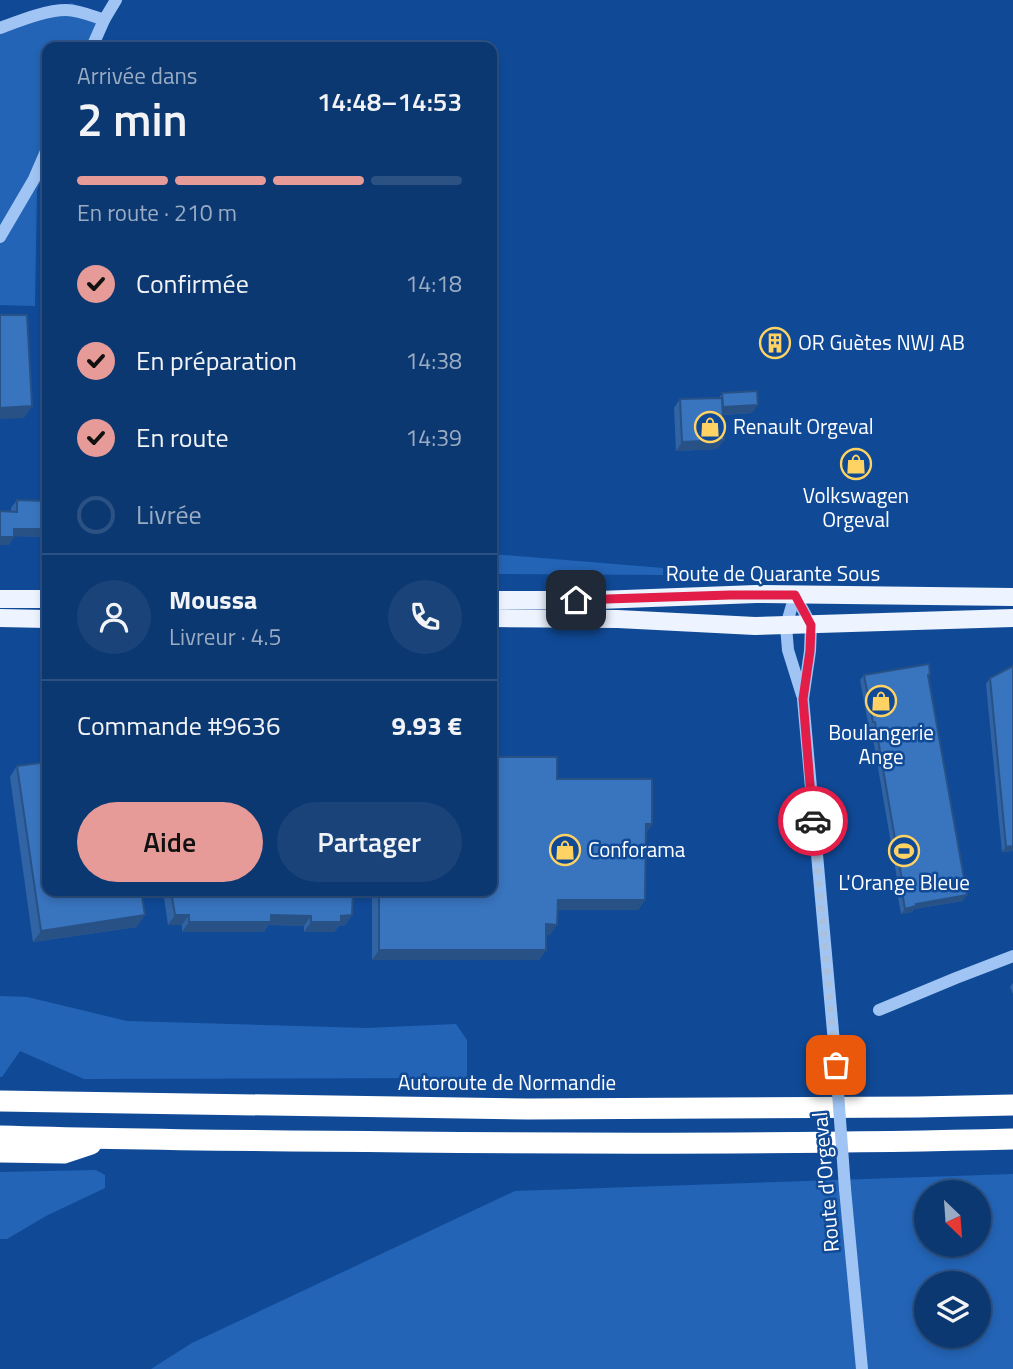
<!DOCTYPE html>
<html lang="fr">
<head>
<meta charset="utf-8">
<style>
	:root { --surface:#0c3871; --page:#1a4379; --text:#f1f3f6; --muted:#9aacc3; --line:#2c5284; --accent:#e69b98 }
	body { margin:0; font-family:"Titillium Web",sans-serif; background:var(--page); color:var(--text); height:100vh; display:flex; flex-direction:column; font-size:26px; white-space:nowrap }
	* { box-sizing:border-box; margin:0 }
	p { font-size:23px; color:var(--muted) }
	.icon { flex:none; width:38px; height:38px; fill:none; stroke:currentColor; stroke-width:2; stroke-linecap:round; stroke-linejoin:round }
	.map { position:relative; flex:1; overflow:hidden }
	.panel { position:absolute; left:42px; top:42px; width:455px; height:854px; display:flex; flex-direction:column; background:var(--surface); border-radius:14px; box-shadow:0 4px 10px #0003,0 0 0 2px var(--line) }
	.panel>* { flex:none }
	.needle { width:46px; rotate:155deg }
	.tools { position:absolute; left:914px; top:1180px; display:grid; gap:14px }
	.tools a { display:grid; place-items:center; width:77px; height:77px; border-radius:50%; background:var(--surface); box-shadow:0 4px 10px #0003,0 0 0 2px var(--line); font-size:35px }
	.pin { position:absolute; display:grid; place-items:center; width:60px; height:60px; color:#fff; margin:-30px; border-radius:14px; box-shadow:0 4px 10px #0006 }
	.courier { position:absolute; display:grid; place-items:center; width:70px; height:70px; margin:-35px; border:5px solid #e11d48; border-radius:50%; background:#fff; color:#222; box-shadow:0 2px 9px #0007 }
	.headline em { font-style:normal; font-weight:600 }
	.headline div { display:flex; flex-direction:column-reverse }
	.headline { display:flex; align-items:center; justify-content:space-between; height:119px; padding:0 35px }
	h1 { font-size:46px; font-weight:600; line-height:52px }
	.bar { display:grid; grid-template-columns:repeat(4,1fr); gap:10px 7px; align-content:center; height:84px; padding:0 35px }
	.bar i { height:9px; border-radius:5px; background:var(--line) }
	.bar .on { background:var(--accent) }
	.bar p { grid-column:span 4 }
	.line { display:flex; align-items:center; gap:18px; padding:0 35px; border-top:2px solid var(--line) }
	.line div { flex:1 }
	.round { display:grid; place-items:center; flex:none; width:74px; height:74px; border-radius:37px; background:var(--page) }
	ol { padding:0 35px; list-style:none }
	li { display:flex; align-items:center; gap:21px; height:77px }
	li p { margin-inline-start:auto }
	li .icon { padding:7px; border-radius:50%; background:var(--accent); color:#111; stroke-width:4 }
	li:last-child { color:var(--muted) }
	li i { width:38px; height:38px; border:4px solid var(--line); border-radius:50% }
	.cta { display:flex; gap:14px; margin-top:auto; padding:14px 35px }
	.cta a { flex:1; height:80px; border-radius:42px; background:var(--accent); color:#111; font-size:28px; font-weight:600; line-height:80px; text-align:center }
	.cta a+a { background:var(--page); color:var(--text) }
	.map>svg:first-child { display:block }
</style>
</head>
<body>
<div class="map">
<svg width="1013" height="1369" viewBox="0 0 1013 1369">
	<rect width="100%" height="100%" fill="#104a97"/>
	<g fill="#2364b6" fill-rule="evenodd">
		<polygon points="71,3 112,17 99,47 47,47 47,166 37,190 35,306 0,305 0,26"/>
		<polygon points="492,554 663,568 663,575 495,574 492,577"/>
		<polygon points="0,996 27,997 127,1021 367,1028 456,1024 467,1040 467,1078 84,1079 20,1051 2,1077 0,1077"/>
		<polygon points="96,1170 105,1175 105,1188 46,1216 7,1239 0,1239 0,1172"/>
		<path d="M1013,1174V1369H151L192,1343L515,1191ZM926,1192H978V1244H926ZM926,1283H978V1335H926Z"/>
	</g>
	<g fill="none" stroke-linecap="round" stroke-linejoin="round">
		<g stroke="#a0c5f4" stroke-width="12">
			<path d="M0,28C19,21 46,10 66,10C79,10 92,16 104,20"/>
			<polyline points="92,47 104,20 116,0"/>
			<polyline points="0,237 34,179 47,149"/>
			<polyline points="795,595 811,625 810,651 803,699 836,1065"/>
			<polyline points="795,595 786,626 788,650 802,695"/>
			<polyline points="879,1010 956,978 1013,956"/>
			<polyline points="845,1189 862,1369"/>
		</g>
		<g stroke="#edf4ff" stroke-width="18">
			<polyline points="0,599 47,599"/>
			<polyline points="492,600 599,600 756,594 1013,597"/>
			<polyline points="0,618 47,619"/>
			<polyline points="492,618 618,619 755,626 1013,618"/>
		</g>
		<g stroke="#fff" stroke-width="21">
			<polyline points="0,1101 528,1109 918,1107 1013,1105"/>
			<path d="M0,1136C136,1140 272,1141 408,1142C610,1144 812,1144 1013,1139"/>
			<polyline points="0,1152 64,1153 91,1144"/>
		</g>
		<polyline stroke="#a0c5f4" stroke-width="12" points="836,1065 845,1189"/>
	</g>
	<g fill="#3164a4">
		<polygon points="722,393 752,413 723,415 718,449 676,451 674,408 680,399 719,398"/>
		<polygon points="17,500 47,537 14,536 9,545 0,545 0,511 11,511 11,508"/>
		<polygon points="1013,666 1013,851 1002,852 986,684 990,678"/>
		<polygon points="930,674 929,677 963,901 914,909 912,912 901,914 896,886 898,884 871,727 869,728 860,680 864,675"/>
		<polygon points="17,766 137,927 33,942 10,777"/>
		<polygon points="557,779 652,824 646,833 645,900 638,910 557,910 550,935 546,934 546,950 539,960 372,960 372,891 492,891"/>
		<polygon points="163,891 353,891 352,915 345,925 339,926 334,932 304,932 304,926 268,925 264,932 182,932 182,925 168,925"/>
		<polygon points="1013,983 1013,994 1010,987"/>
	</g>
	<g fill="#285186">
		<polygon points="758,405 752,413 717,415 723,407"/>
		<polygon points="32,406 24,418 0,419 0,408"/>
		<polygon points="724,440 718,449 676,451 682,442"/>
		<polygon points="14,529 47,529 47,537 9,536"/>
		<polygon points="0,537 14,537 9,545 0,545"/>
		<polygon points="646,824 652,824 645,834"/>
		<polygon points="1013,846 1013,851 1002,852 1006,847"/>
		<polygon points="967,895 963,901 914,909 912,912 901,914 905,909 916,904"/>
		<polygon points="558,900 645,900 638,910 551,910"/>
		<polygon points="145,915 137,927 33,942 41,931"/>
		<polygon points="175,915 189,915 182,925 168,925"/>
		<polygon points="271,915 311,916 304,926 268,925 264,932 182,932 189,922"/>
		<polygon points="352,915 345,925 339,926 334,932 304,932 311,922 341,916"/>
		<polygon points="546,924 557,925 550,935 539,934"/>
		<polygon points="379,950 546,950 539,960 372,960"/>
	</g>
	<g fill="#3974bf" stroke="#285186" stroke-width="2">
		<polygon points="0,315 27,315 32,406 0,408"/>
		<polygon points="757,391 758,405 723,407 722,393"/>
		<polygon points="722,398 724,440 682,442 680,399"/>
		<polygon points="17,500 47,501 47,529 14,529 14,537 0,537 0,511 17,512"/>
		<polygon points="929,664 930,674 928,675 967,895 916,904 916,906 905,909 900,880 902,880 875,722 873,722 864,675"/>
		<polygon points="1013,666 1013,846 1006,847 990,678"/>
		<polygon points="492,757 557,757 557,779 652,779 652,824 646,824 645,900 558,900 557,925 546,924 546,950 379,950 379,891 492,891"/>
		<polygon points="47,762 47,891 141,891 145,915 41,931 17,766"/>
		<polygon points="171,891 353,891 352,915 341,916 341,922 311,922 311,916 271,915 271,922 189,922 189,915 175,915"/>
	</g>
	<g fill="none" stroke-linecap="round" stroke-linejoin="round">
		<polyline stroke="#abc0db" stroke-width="7" stroke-dasharray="0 12.6" points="813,821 836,1065"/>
		<polyline stroke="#e11d48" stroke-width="9" points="576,600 730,595 795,595 811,625 810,651 803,699 813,821"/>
	</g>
	<defs>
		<g id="building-ring" transform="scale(1.575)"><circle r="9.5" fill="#104a97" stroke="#ffd363" stroke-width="1.5"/><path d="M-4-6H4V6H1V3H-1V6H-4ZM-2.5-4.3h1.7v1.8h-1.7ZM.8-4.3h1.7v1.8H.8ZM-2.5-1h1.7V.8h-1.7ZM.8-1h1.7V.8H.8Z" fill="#ffd363"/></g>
		<g id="shop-ring" transform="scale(1.575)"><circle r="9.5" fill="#104a97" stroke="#ffd363" stroke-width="1.5"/><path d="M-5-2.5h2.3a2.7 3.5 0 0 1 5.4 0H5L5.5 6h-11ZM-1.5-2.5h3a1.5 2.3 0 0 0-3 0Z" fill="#ffd363"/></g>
		<g id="stadium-ring" transform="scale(1.575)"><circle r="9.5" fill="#104a97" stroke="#ffd363" stroke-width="1.5"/><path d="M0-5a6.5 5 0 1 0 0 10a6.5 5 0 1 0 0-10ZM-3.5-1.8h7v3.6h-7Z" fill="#ffd363"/></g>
	</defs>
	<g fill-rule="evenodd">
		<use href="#building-ring" x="775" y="343"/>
		<use href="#shop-ring" x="710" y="427"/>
		<use href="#shop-ring" x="856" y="464"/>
		<use href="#shop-ring" x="881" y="701"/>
		<use href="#shop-ring" x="565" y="850"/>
		<use href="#stadium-ring" x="904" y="851"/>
	</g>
	<g text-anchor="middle" stroke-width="5" stroke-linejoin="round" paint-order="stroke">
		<g font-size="21" fill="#fff" stroke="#104a97" text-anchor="start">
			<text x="798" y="350">OR Guètes NWJ AB</text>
			<text x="733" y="434">Renault Orgeval</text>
			<text x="856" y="503" text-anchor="middle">Volkswagen<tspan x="856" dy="24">Orgeval</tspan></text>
			<text x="881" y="740" text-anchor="middle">Boulangerie<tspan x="881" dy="24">Ange</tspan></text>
			<text x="588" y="857">Conforama</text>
			<text x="904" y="890" text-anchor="middle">L'Orange Bleue</text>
		</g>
		<g font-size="21" fill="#fff" stroke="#104a97">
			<text x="773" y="581">Route de Quarante Sous</text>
			<text x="507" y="1090">Autoroute de Normandie</text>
			<text transform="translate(826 1182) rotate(-95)" y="7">Route d'Orgeval</text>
		</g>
	</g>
</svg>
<div class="tools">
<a><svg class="needle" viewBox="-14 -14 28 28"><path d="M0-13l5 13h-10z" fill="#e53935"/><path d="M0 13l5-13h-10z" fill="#9aacc3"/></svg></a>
<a><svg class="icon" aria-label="layers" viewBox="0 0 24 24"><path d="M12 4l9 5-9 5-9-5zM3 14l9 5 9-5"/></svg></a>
</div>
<div class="pin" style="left:836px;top:1065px;background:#ea580c"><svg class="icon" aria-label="bag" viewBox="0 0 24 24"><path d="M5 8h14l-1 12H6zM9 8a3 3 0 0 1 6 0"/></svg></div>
<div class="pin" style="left:576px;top:600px;background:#1f2937"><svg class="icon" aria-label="home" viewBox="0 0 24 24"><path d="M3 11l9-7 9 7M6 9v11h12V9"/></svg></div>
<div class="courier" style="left:813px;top:821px"><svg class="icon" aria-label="car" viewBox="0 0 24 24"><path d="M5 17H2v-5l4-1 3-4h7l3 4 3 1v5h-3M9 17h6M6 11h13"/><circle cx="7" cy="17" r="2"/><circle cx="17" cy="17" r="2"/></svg></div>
<section class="panel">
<div class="headline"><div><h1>2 min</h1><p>Arrivée dans</p></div><em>14:48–14:53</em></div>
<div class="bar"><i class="on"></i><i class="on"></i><i class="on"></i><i></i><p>En route · 210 m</p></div>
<ol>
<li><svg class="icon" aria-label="check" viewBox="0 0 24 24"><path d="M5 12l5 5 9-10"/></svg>Confirmée<p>14:18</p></li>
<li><svg class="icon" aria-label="check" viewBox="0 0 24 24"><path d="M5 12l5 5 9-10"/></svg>En préparation<p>14:38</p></li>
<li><svg class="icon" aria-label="check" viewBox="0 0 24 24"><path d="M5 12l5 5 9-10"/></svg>En route<p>14:39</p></li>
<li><i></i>Livrée</li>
</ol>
<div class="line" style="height:126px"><a class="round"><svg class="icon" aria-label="person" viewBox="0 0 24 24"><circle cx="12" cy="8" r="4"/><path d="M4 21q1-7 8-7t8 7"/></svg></a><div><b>Moussa</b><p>Livreur · 4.5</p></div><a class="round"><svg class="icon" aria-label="phone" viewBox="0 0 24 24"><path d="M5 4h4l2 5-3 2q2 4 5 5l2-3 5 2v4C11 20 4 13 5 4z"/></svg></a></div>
<div class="line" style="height:91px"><div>Commande #9636</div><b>9.93 €</b></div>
<div class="cta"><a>Aide</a><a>Partager</a></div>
</section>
</div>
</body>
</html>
